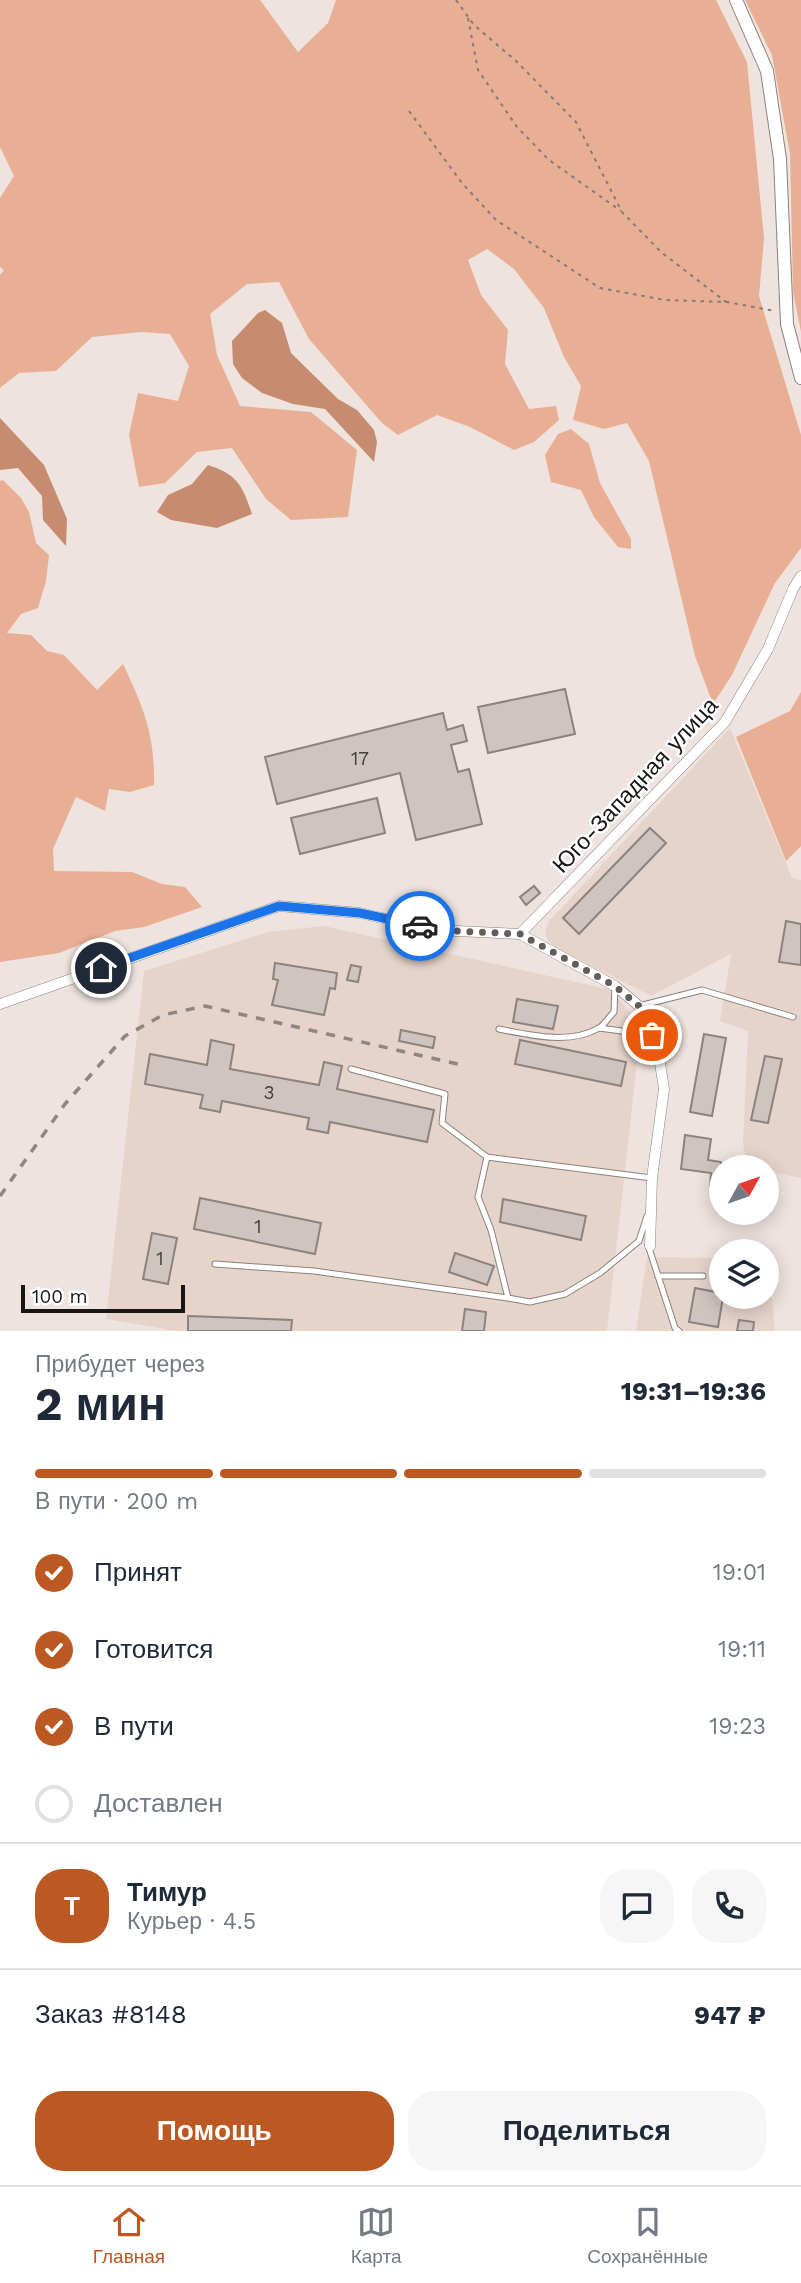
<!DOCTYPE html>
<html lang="ru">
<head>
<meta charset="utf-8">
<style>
	:root { --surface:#fff; --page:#f6f6f7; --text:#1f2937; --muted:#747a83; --line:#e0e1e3; --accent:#bc5822 }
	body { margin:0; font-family:"Work Sans",sans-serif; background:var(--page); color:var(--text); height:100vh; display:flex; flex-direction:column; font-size:26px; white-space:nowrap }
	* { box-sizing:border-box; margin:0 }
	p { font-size:23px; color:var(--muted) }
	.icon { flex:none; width:38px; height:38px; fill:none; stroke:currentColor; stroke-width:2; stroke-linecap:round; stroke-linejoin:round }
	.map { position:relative; height:1331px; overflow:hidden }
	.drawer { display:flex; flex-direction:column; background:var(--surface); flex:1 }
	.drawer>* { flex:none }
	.needle { width:46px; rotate:50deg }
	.buttons { position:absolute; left:709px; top:1155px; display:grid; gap:14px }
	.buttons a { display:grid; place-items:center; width:70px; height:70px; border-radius:50%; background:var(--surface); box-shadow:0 4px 18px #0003; font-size:35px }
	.scale { position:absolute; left:21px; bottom:18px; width:164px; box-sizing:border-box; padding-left:7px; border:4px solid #191514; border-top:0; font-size:19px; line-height:24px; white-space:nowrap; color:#191514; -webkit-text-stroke:5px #fff; paint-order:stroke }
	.pin { position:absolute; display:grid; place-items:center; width:60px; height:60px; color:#fff; margin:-30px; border:4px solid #fff; border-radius:50%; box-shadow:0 2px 7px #0007 }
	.courier { position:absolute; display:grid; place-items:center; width:70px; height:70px; margin:-35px; border:5px solid #1a73e8; border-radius:50%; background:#fff; color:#222; box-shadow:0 2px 9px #0007 }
	.headline em { font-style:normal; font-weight:700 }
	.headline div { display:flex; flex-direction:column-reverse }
	.headline { display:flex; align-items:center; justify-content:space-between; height:119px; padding:0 35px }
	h1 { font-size:46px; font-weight:700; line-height:52px }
	.bar { display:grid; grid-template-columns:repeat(4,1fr); gap:10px 7px; align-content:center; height:84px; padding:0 35px }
	.bar i { height:9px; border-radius:5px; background:var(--line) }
	.bar .active { background:var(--accent) }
	.bar p { grid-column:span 4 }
	.line { display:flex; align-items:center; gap:18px; padding:0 35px; border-top:2px solid var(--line) }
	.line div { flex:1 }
	.round { display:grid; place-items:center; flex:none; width:74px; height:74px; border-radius:28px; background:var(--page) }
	ol { padding:0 35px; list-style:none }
	li { display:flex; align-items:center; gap:21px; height:77px }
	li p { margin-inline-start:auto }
	li .icon { padding:7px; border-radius:50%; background:var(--accent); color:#fff; stroke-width:4 }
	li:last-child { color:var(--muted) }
	li i { width:38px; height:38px; border:4px solid var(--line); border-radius:50% }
	.cta { display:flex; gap:14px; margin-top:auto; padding:14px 35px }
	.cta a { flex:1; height:80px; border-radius:28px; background:var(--accent); color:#fff; font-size:28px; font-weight:700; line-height:80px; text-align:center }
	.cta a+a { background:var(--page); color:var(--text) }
	.tabs { display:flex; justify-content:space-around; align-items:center; height:98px; border-top:2px solid var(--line); background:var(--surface); font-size:19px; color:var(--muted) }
	.tabs a { display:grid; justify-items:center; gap:4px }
	.tabs .active { color:var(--accent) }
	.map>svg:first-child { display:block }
</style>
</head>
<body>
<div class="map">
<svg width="801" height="1331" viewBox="0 0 801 1331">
	<rect width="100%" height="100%" fill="#eee3de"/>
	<g fill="#e6d4cb">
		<polygon points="730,728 792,878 801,880 801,1178 767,1171 766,1167 748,1167 743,1144 748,1031 720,1021 731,954 651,996 556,948 547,940 545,930 550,920"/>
		<polygon points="324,926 612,990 641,1026 607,1331 177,1331 106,1319 144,971 268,932"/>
		<polygon points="647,1257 721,1258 721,1297 766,1297 767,1288 772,1298 775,1331 636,1331"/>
	</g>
	<g fill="#e9af95">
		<polygon points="0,0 260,0 298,52 328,23 336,0 716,0 747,62 764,238 759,296 801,435 801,548 775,583 732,675 713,704 695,656 649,461 627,423 604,429 573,420 581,386 564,357 544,308 514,269 487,249 468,260 481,295 508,330 505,364 529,409 556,406 559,420 534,442 514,450 470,427 437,415 398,435 382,423 309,339 279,282 247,284 210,314 217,355 240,406 311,412 357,450 348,517 291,520 266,499 232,448 197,452 165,483 139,487 129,435 138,393 178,401 189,366 170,334 141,332 92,337 56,371 19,373 0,388 0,275 4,270 0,267 0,198 14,176 0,147"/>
		<polygon points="745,0 801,0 801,332 793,292 790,154 772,55"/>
		<polygon points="571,429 589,444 600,483 631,539 631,549 618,547 594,517 581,490 551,482 545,455 558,434"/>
		<path d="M3,480L21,498L29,512L36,543L49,555L46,581L38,608L21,614L7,633L31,635L47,651L64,655L97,690L123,664C144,709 155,734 154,785L130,792L109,789L105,811L76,797L53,849L54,871L132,872L162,884L185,887L202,907L144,927L115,931L59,953L0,962V481Z"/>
		<polygon points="801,692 801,846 786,861 736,737 790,711"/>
	</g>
	<g fill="#c78b6f">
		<polygon points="265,310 282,323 291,353 338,399 357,410 374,430 377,442 374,462 325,409 293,404 262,393 242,378 233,364 232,341 258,313"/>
		<polygon points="0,418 44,465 67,519 66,546 43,520 42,496 18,468 0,470"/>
		<path d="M208,465C237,474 243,486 252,514L217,528L171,520L157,512L168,495L192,484Z"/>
	</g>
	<g fill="#cfc5c0" stroke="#8c827e" stroke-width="2">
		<polygon points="565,689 575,734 488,753 478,707"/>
		<polygon points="443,713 447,730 463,725 467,741 451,745 458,772 469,769 482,824 416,840 400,773 277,804 265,757"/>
		<polygon points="377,798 385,833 300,854 291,818"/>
		<polygon points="650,828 666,843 579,934 563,918"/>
		<polygon points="534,886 540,893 526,905 520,897"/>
		<polygon points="786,921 801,924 801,965 779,962"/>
		<polygon points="275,963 337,973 335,989 330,988 324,1015 272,1005 278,980 273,979"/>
		<polygon points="351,965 361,967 358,982 347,980"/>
		<polygon points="517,999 558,1006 553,1029 513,1022"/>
		<polygon points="401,1030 435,1037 433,1048 399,1041"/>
		<polygon points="704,1034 726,1038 712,1116 690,1112"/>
		<polygon points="211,1040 234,1045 230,1069 319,1085 324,1062 342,1066 337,1089 434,1110 427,1142 330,1122 328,1133 307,1129 309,1118 222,1101 220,1112 200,1108 203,1095 145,1084 150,1054 207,1065"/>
		<polygon points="520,1040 626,1062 621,1086 515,1064"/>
		<polygon points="765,1056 782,1059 768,1123 751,1120"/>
		<polygon points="685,1135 711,1139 708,1160 721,1162 721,1187 710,1186 711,1173 681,1169"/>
		<polygon points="200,1198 321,1223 315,1254 194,1229"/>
		<polygon points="503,1199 586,1216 581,1240 500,1222"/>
		<polygon points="152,1233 177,1238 168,1284 143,1279"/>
		<polygon points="455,1253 494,1266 487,1285 449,1272"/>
		<polygon points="695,1288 721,1293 723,1297 718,1327 689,1322"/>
		<polygon points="465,1309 486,1312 484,1331 462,1331"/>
		<polygon points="188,1316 292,1320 291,1331 188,1331"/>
		<polygon points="739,1320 754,1322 753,1331 737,1331"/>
	</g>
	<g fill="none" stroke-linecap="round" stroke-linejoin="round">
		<g stroke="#8a807c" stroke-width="7">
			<g id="service">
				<polyline points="639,1006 702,990 793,1017"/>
				<polyline points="599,1028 652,1035"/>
				<path d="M499,1029C529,1035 570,1045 599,1028C604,1025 609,1017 614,1012L615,986"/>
				<polyline points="351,1069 445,1094 442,1123 487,1157 652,1178"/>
				<polyline points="487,1157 478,1197 491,1230 508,1298 530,1302 565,1294 600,1273 639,1241 647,1216"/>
				<polyline points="648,1245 675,1328 679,1331"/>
				<polyline points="215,1264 314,1271 508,1298"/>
				<polyline points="658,1276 703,1276"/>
			</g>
		</g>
		<g stroke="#8a807c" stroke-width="11">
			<g id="minor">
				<polyline points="520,934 615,986 639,1006 652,1035 660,1063 664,1089 652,1178 650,1246"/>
				<polyline points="0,1004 279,906 360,913 435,930 520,934 725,722 768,649 793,589 801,576"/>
			</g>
		</g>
		<g stroke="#8a807c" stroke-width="14">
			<polyline id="tertiary" points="736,0 767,71 780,159 787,324 801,378"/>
		</g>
		<g stroke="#837b78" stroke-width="2" stroke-dasharray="3.5 5" stroke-linecap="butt">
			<polyline points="456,0 474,25 515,60 576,122 622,212 661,252 726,302"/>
			<polyline points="468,18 478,70 517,127 549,160 621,211"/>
			<polyline points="409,111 462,183 496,220 600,288 665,300 727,302 775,311"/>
		</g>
		<use href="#service" stroke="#fff" stroke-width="5"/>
		<use href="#minor" stroke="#fff" stroke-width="10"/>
		<use href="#tertiary" stroke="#fff" stroke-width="12"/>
		<polyline stroke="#8e8683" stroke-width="3.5" stroke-dasharray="9 9" stroke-linecap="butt" points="0,1196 65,1104 125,1036 163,1015 205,1006 462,1065"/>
	</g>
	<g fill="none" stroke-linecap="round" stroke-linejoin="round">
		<polyline stroke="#645d5b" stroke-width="7" stroke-dasharray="0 12.6" points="420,926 435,930 520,934 615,986 639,1006 652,1035"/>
		<polyline stroke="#1a73e8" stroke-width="9" points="101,968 279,906 360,913 420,926"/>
	</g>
	<g text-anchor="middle" stroke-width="5" stroke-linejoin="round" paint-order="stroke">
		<g font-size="19" fill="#46413f">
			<text x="360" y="765">17</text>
			<text x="269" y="1099">3</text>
			<text x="258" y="1233">1</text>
			<text x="160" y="1265">1</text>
		</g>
		<g font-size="23" fill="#191514" stroke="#fff">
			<text transform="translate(635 785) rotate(-47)" y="8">Юго-Западная улица</text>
		</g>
	</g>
</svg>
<div class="buttons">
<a><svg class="needle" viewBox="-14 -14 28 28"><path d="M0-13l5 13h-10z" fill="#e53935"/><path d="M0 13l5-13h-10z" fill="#747a83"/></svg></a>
<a><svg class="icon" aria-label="layers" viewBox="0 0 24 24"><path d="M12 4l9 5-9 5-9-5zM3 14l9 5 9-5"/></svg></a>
</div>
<div class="scale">100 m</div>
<div class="pin" style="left:652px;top:1035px;background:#ea580c"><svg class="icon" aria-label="bag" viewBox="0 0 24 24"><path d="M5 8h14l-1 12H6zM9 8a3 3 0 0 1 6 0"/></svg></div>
<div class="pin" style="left:101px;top:968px;background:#1f2937"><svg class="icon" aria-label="home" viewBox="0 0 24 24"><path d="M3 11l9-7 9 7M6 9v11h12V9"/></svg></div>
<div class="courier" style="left:420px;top:926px"><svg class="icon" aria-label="car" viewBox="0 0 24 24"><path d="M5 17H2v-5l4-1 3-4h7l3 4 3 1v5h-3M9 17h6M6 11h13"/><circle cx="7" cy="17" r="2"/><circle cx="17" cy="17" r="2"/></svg></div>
</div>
<section class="drawer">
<div class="headline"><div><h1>2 мин</h1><p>Прибудет через</p></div><em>19:31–19:36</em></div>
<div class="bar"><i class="active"></i><i class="active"></i><i class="active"></i><i></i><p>В пути · 200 m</p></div>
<ol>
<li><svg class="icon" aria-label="check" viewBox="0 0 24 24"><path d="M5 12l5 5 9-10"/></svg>Принят<p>19:01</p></li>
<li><svg class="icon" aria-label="check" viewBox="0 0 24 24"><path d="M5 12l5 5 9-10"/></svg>Готовится<p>19:11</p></li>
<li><svg class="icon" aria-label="check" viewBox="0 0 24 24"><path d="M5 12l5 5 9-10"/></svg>В пути<p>19:23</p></li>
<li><i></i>Доставлен</li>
</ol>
<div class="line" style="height:126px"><b class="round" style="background:var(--accent);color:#fff">Т</b><div><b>Тимур</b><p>Курьер · 4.5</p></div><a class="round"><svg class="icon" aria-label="chat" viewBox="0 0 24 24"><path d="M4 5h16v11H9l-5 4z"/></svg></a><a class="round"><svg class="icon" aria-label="phone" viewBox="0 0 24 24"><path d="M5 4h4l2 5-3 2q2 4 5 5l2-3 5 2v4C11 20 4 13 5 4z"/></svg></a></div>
<div class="line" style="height:91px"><div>Заказ #8148</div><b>947 ₽</b></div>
<div class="cta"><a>Помощь</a><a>Поделиться</a></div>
</section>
<nav class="tabs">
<a class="active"><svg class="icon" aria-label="home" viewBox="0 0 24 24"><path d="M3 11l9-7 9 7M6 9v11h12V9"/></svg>Главная</a>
<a><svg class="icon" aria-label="map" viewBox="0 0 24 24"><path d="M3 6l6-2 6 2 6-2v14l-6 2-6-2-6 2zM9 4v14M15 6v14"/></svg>Карта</a>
<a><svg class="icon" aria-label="saved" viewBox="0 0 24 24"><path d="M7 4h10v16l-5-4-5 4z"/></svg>Сохранённые</a>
</nav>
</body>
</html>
